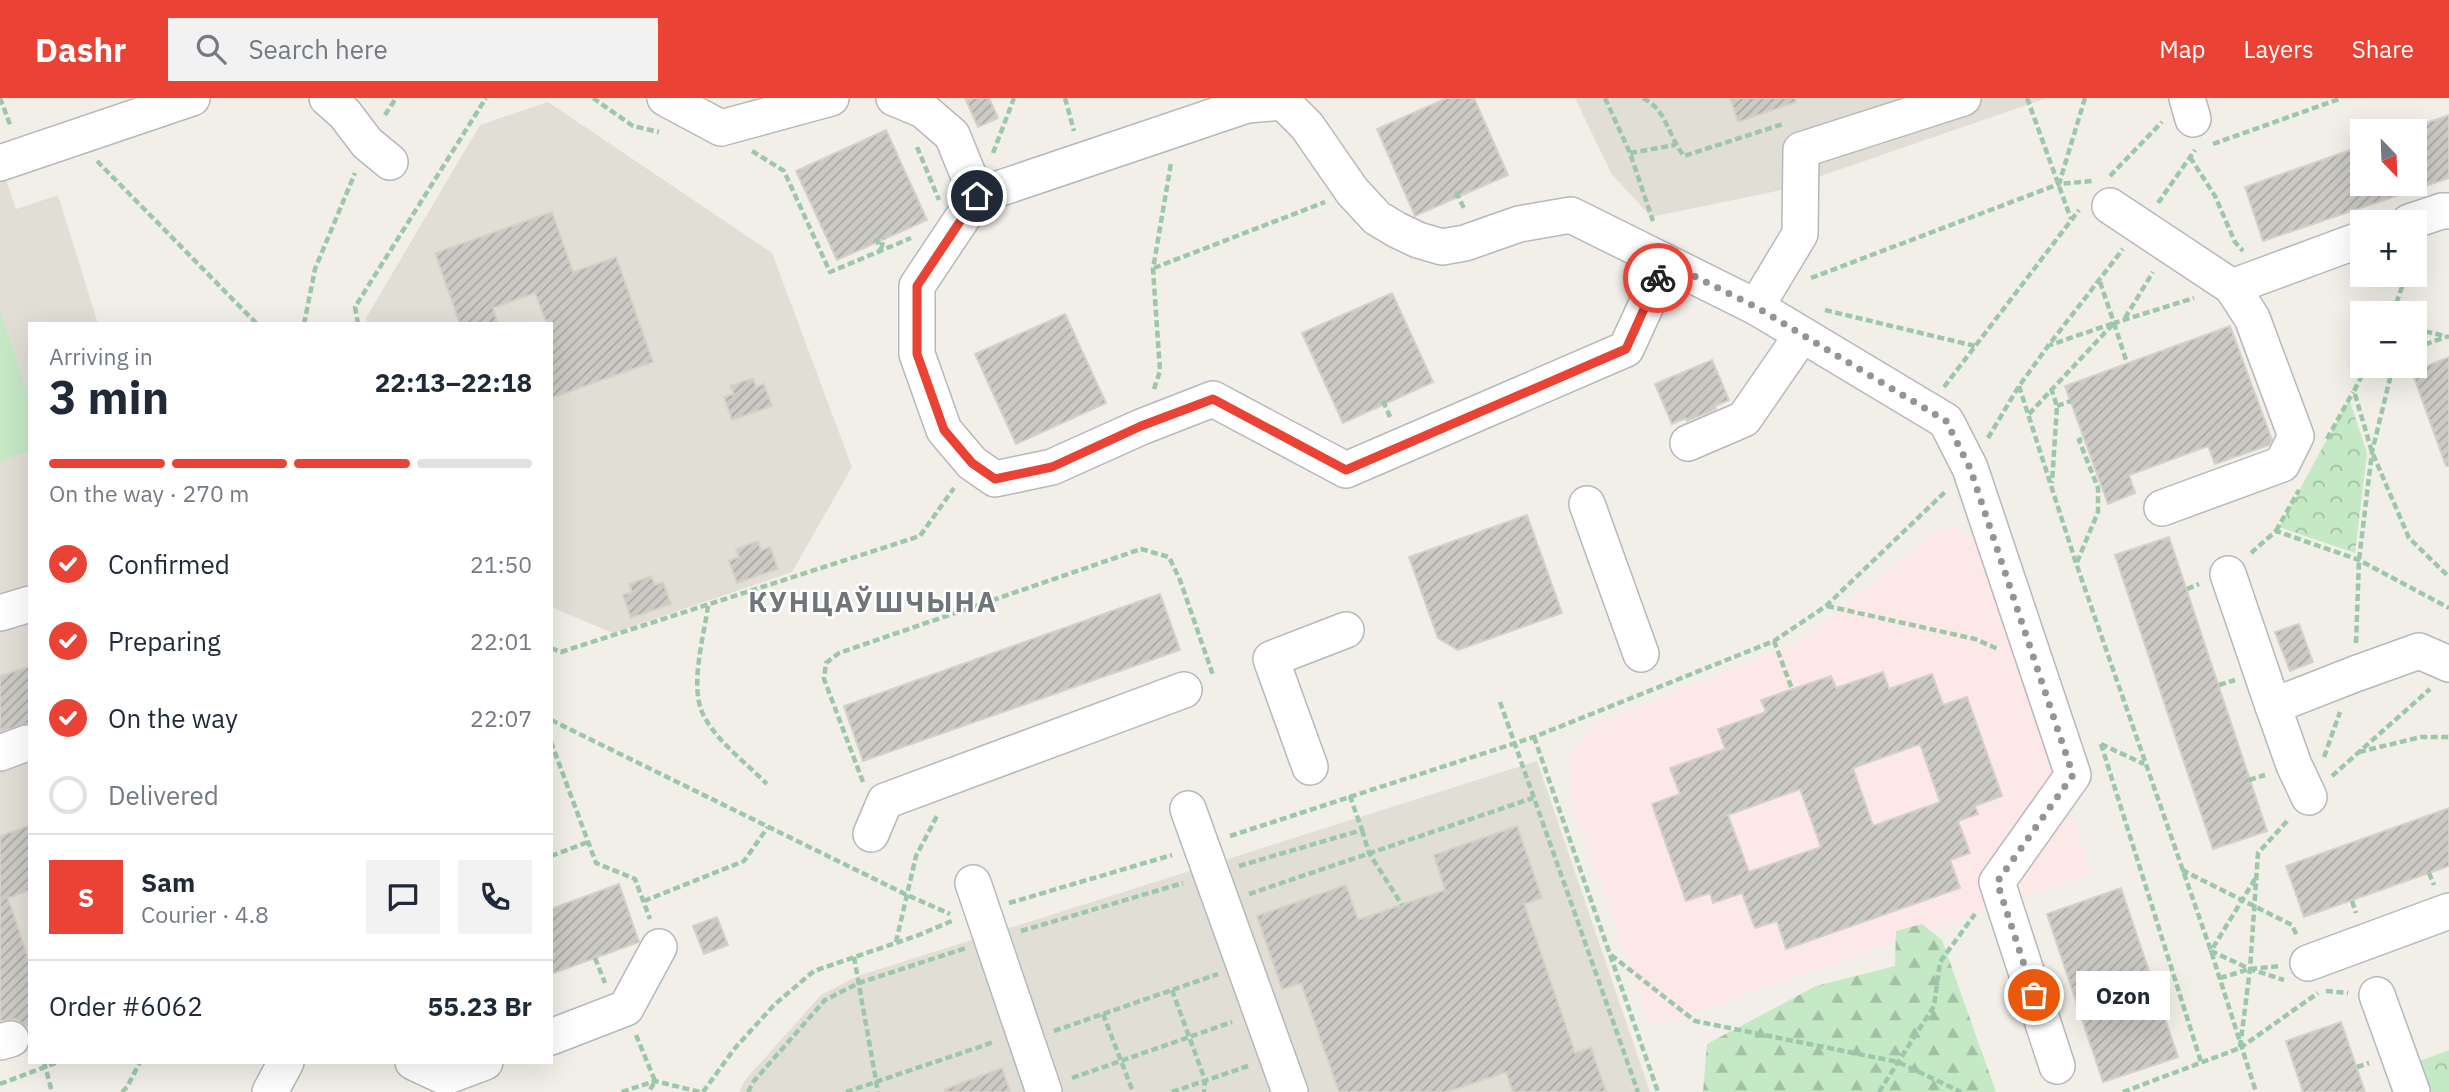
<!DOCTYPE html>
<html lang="en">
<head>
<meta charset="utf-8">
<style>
	:root { --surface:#fff; --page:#f2f2f3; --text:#1f2937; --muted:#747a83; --line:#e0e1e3; --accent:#ea4335 }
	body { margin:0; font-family:"IBM Plex Sans",sans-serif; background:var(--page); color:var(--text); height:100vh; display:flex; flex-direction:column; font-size:26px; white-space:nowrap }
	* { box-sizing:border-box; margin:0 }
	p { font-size:23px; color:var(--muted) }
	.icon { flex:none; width:38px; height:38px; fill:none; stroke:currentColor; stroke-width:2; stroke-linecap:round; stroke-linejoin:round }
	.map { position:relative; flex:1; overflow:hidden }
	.side { position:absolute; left:28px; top:224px; width:525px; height:742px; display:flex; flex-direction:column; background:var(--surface); border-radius:0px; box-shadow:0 7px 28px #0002 }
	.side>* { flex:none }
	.needle { width:46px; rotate:157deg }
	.buttons { position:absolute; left:2350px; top:21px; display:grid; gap:14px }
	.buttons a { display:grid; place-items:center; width:77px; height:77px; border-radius:0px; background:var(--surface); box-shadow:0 7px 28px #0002; font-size:35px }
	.pin { position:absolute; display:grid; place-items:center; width:60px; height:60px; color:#fff; margin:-30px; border:4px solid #fff; border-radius:50%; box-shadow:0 2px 7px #0007 }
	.courier { position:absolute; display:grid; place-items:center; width:70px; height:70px; margin:-35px; border:5px solid #ea4335; border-radius:50%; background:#fff; color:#222; box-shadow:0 2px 9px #0007 }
	.bubble { position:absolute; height:49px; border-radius:0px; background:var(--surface); box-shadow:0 7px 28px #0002; font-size:23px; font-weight:700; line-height:49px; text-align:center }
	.summary em { font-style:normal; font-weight:700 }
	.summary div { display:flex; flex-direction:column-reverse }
	.summary { display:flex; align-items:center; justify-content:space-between; height:119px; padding:0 21px }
	h1 { font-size:46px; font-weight:700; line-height:52px }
	.bar { display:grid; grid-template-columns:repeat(4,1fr); gap:10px 7px; align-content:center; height:84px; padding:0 21px }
	.bar i { height:9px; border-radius:5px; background:var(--line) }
	.bar .selected { background:var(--accent) }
	.bar p { grid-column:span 4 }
	.line { display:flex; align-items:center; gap:18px; padding:0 21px; border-top:2px solid var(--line) }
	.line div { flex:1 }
	.round { display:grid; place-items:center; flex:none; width:74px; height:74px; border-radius:0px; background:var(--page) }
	ol { padding:0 21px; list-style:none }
	li { display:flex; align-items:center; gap:21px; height:77px }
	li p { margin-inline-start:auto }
	li .icon { padding:7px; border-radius:50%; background:var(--accent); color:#fff; stroke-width:4 }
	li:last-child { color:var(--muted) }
	li i { width:38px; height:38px; border:4px solid var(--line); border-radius:50% }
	header { display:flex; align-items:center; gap:42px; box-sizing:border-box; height:98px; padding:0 35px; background:var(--accent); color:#fff }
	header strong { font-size:33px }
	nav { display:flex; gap:38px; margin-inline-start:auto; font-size:24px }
	.search { width:490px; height:63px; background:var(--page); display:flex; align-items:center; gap:18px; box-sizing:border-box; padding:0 24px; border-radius:0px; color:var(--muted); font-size:26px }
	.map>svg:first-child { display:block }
</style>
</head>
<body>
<header>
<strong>Dashr</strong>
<div class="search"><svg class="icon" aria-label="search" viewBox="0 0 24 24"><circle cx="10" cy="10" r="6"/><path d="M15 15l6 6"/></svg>Search here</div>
<nav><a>Map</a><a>Layers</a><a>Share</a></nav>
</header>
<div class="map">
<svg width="2449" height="994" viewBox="0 0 2449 994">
	<defs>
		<pattern id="forest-firs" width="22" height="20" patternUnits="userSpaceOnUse" patternTransform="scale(1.75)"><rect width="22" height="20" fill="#c5e8c5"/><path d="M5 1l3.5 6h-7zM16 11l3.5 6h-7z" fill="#a3c0a4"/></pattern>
		<pattern id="park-crowns" width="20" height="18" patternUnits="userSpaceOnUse" patternTransform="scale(1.75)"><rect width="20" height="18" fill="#c5e8c5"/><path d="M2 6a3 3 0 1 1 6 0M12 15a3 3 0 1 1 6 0" fill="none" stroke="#a3c0a4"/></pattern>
		<pattern id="building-hatch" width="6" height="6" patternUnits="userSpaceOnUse" patternTransform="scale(1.75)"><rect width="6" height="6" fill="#cccac5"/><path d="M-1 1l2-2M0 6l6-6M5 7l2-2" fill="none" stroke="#a9a8a4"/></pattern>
	</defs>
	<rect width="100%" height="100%" fill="#f1efe8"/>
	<g fill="#e1ded6">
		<polygon points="1575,0 2047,0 1777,93 1651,119 1611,75"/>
		<polygon points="548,4 772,155 852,369 792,474 613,535 551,509 551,226 368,226 366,220 480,27"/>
		<polygon points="0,65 16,111 58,97 98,226 30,226 30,953 0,963"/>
		<polygon points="1537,663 1650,994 739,994 745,982 821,897 858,878"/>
	</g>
	<polygon fill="#fce8e6" points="1956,428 1975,442 2091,776 1652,929 1569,697 1571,659 1594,627 1800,544 1933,436"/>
	<polygon fill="#c5e8c5" points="0,213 30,304 30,353 0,363"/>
	<polygon fill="url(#forest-firs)" points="1922,826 1942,842 1996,994 1703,994 1707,946 1816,888 1895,868 1896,833"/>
	<g fill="url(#park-crowns)">
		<polygon points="2349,301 2367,355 2355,455 2279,429"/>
		<polygon points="2449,952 2449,994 2428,994 2417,964"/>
	</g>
	<g fill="url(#building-hatch)" stroke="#d6d1c6" stroke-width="2" fill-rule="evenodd">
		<polygon points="965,0 989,0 998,20 978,29"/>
		<polygon points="1447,0 1474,0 1508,77 1415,118 1377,31"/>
		<polygon points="1730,0 1795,0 1796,4 1738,24"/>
		<polygon points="2449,17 2449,80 2263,143 2245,89 2362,48 2362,86 2415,86 2415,29"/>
		<polygon points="886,32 927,122 837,162 796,73"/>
		<polygon points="552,114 573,174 616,159 653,264 551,300 551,226 547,226 535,195 493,210 498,226 460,226 435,155"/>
		<polygon points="1392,195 1433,284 1343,325 1302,235"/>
		<polygon points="1065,216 1106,305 1016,346 975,256"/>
		<polygon points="2230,228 2272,342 2269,347 2215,366 2208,348 2129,377 2135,395 2108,406 2065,288"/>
		<polygon points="2449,259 2449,368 2446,368 2412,274"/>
		<polygon points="1712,262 1729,302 1715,308 1716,311 1687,323 1686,320 1672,326 1655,286"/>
		<polygon points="753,280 756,289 764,286 772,308 732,322 724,299 734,296 730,288"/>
		<polygon points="1527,417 1562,515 1458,552 1438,540 1409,459"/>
		<polygon points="2169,439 2267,733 2213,751 2115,457"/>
		<polygon points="758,443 761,452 770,449 778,471 737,485 729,463 739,459 736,451"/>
		<polygon points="651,478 655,487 663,484 671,506 631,520 623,497 632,494 629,486"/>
		<polygon points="1160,496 1180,552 863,663 844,608"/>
		<polygon points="2299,526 2313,564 2290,573 2275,534"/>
		<polygon points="30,568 30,625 0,634 0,578"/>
		<path d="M1883,574L1889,591L1932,576L1943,607L1967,599L2002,698L1975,708L1978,716L1958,723L1970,755L1950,762L1960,790L1786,851L1777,823L1755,830L1742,795L1713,805L1710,795L1686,803L1652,706L1680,696L1670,670L1725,651L1718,631L1766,614L1761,602L1831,578L1836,590ZM1920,646L1940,704L1873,728L1853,670ZM1800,691L1821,749L1749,774L1728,717Z"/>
		<polygon points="2449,710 2449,768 2304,819 2286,768"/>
		<polygon points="30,727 30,792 8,800 30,866 30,927 26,928 15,921 0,923 0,738"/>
		<polygon points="1517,728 1542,800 1524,806 1575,955 1591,950 1606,994 1513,994 1506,974 1447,994 1339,994 1301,885 1282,891 1257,818 1346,787 1358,822 1445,792 1434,757"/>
		<polygon points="619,786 639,844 551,876 551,811"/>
		<polygon points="2121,790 2178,959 2103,984 2047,816"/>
		<polygon points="717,819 728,847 704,856 693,828"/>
		<polygon points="2341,924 2365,994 2303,994 2286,943"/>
		<polygon points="1002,970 1010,994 945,994 945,991"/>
	</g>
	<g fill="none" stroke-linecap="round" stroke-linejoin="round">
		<g stroke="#b5b8bc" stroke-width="38">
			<g id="minor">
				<polyline points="327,0 345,16 367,45 390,64"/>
				<polyline points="665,0 721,30 831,0"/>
				<polyline points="894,0 923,12 952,37 977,98 917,188 917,256 944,332 972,365 995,381 1052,369 1141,329 1213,301 1346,372 1626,251 1666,164"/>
				<polyline points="1963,0 1801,52 1800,136 1756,209 1946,323 1970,370 2073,677 1997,784 2057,968"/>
				<polyline points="2187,0 2193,21"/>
				<polyline points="0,65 192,0"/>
				<polyline points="977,98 1247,7 1283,4 1307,28 1352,93 1377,120 1397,132 1418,142 1442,149 1465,145 1519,126 1571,117 1756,209"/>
				<polyline points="2110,108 2232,189 2362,141"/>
				<polyline points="2409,124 2442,113 2449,113"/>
				<polyline points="1688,345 1744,321 1802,237"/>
				<polyline points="1587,406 1641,556"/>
				<polyline points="2162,410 2282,366 2296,338 2252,220 2232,189"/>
				<polyline points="2228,476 2273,608 2355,576 2419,553 2449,566"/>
				<polyline points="0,515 30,506"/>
				<polyline points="2273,608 2294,667 2309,699"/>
				<polyline points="0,655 27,645"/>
				<polyline points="1310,669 1271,561 1346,532"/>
				<polyline points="1188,711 1290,994"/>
				<polyline points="871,736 885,703 1184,592"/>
				<polyline points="973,785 1044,994"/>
				<polyline points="2308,865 2449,813"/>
				<polyline points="2377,897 2412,994"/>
				<polyline points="551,939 626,910 659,849"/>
				<polyline points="0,944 11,941"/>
				<polyline points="413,964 445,979 485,964"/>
				<polyline points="270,994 286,964"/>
			</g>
		</g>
		<g stroke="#9cc7a9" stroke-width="4.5" stroke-dasharray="7 3.5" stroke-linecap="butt">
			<polyline points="0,0 11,29"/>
			<polyline points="593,0 633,28 659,34"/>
			<polyline points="1065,0 1074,33"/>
			<polyline points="1605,0 1630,55 1653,123"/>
			<path d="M1643,0C1667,12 1667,36 1684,58L1783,26"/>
			<polyline points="2027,0 2071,121"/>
			<polyline points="2085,0 2059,86 2092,83"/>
			<polyline points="385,17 396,0"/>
			<polyline points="2213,46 2342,0"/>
			<polyline points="917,49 939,102"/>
			<polyline points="752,53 784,73 830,174 911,140"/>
			<polyline points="993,55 1014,0"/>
			<polyline points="1630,55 1675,47"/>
			<polyline points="2190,59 2215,98 2235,144 2243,153"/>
			<polyline points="97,63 257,226"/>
			<polyline points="2110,78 2162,24"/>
			<polyline points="1456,94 1465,112"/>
			<polyline points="2158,105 2195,52"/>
			<polyline points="876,140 881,152"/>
			<polyline points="881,151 884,140"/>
			<polyline points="1154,170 1325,104"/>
			<polyline points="1811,180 2059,86"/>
			<polyline points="2100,184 2114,225 2194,200"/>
			<polyline points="1825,212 1975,248"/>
			<polyline points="2393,215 2406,177"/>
			<polyline points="2125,220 2153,174"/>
			<polyline points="2114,225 2127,265"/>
			<polyline points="304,226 315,171 355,75"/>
			<polyline points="358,226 355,209 486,0"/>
			<polyline points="2415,231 2449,239"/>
			<polyline points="2415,250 2446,239"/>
			<polyline points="2367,268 2354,293 2372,354 2409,440 2449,479"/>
			<polyline points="2019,288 2076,465 2211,853 2256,994"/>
			<polyline points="1944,289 2079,112"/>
			<polyline points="2051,290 2057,308 2052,385"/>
			<polyline points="1154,291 1160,273 1153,171 1171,65"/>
			<polyline points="1383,303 1391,321"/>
			<polyline points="2057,308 2071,303"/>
			<polyline points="2029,316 2114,225 2050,247"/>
			<polyline points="1988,340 2019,288 2048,248 2123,151"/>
			<polyline points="2327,341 2353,294"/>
			<polyline points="2276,433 2299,392"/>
			<polyline points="2251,455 2276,433 2359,462 2449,510"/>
			<polyline points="2077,464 2098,414 2098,390 2079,342 2084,340"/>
			<polyline points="2187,491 2199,486"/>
			<path d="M708,508C704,538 690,585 702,614C713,640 747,666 767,686"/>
			<polyline points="1827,508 1975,541 1998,551"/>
			<polyline points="1774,543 1792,591"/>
			<polyline points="2356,545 2359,462 2372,354 2393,268"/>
			<polyline points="551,550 561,554 920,438 954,390"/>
			<polyline points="2219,587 2235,582"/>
			<polyline points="1500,604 1638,994"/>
			<polyline points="551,622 905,796 950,816"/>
			<polyline points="1534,639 1658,994"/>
			<polyline points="551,644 596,765 635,781 650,821"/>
			<polyline points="2101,646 2201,964"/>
			<polyline points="2101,646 2144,666"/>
			<polyline points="2359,654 2421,639 2449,639"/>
			<polyline points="2324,659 2340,614"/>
			<polyline points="2332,678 2430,591"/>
			<polyline points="2249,682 2265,677"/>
			<polyline points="863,684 824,581 826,565 839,555 1141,451 1169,459 1180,482 1213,577"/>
			<polyline points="1362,732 1369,755 1402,807"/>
			<polyline points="1230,738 1534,639 1774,543 1826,508 1946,393"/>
			<polyline points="551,758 588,744"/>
			<polyline points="1239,768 1362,732 1350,698"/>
			<polyline points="2182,772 2292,827 2297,838"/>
			<polyline points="2429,775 2434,787"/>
			<polyline points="2255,781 2211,853 2250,871 2284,882"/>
			<polyline points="1249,796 1533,700"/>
			<polyline points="644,803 744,763 768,729"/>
			<polyline points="2352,803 2356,815"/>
			<polyline points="1009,805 1172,757"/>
			<polyline points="1021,833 1183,785"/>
			<polyline points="896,844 916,758 938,716"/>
			<polyline points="1611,857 1695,923 1898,964 1961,994"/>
			<polyline points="854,859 878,994"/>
			<polyline points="595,860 605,885"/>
			<polyline points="2220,880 2250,871 2280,868"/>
			<polyline points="1172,892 1205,982 1204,994"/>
			<polyline points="2326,893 2348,895"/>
			<polyline points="1103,916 1133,994"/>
			<polyline points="1054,933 1218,876"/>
			<polyline points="636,937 655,983 649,994"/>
			<polyline points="2240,950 2318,895"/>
			<polyline points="44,964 52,994"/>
			<polyline points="2357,969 2369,965"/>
			<polyline points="1072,980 1232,924"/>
			<polyline points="0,986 58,964"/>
			<polyline points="122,994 127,989 140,964"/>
			<polyline points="622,994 655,983 700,994"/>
			<polyline points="703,994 735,950 775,906 814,873 919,837 954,822"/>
			<polyline points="748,994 754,983 825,902 859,885 966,850"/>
			<polyline points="846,994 994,944"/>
			<polyline points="1172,994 1248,968"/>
			<polyline points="1879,994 1934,908 1940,864 1975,816"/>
			<polyline points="2123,994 2240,950 2250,871 2258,755 2289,721"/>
		</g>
		<use href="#minor" stroke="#fff" stroke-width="35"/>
	</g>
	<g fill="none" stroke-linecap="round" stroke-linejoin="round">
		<polyline stroke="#929495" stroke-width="7" stroke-dasharray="0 12.6" points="1658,180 1666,164 1756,209 1946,323 1970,370 2073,677 1997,784 2034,897"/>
		<polyline stroke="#ea4335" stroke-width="9" points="977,98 917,188 917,256 944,332 972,365 995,381 1052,369 1141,328 1213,301 1346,372 1626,251 1658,180"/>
	</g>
	<g text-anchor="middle" stroke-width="5" stroke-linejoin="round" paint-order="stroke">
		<g font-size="28" font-weight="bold" letter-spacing="2" fill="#70757a" stroke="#fff">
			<text x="873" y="514">КУНЦАЎШЧЫНА</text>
		</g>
	</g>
</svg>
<div class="buttons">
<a><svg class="needle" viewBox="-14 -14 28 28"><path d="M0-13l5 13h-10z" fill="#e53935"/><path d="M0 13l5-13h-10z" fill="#747a83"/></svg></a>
<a>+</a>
<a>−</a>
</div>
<div class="pin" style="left:2034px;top:897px;background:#ea580c"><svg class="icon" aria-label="bag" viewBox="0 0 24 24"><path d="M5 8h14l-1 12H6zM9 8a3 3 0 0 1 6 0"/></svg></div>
<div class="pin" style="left:977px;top:98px;background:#1f2937"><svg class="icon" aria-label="home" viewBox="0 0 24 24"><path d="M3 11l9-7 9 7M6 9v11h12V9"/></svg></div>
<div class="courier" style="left:1658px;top:180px"><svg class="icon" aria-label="bike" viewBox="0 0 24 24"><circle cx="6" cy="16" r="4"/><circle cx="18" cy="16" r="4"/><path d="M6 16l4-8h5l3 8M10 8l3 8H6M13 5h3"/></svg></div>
<div class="bubble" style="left:2076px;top:873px;width:94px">Ozon</div>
<section class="side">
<div class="summary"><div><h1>3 min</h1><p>Arriving in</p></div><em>22:13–22:18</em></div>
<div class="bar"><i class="selected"></i><i class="selected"></i><i class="selected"></i><i></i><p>On the way · 270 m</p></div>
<ol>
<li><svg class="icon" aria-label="check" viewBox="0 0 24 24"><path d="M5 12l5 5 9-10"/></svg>Confirmed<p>21:50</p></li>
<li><svg class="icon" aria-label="check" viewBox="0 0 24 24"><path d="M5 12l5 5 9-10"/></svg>Preparing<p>22:01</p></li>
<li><svg class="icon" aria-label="check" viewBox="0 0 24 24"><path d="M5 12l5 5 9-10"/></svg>On the way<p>22:07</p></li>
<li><i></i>Delivered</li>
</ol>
<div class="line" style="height:126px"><b class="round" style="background:var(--accent);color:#fff">S</b><div><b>Sam</b><p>Courier · 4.8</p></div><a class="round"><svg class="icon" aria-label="chat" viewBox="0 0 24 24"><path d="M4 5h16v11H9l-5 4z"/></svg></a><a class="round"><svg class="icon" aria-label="phone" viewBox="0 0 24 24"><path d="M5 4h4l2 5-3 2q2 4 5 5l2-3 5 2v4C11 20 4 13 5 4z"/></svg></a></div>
<div class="line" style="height:91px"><div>Order #6062</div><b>55.23 Br</b></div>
</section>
</div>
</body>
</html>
